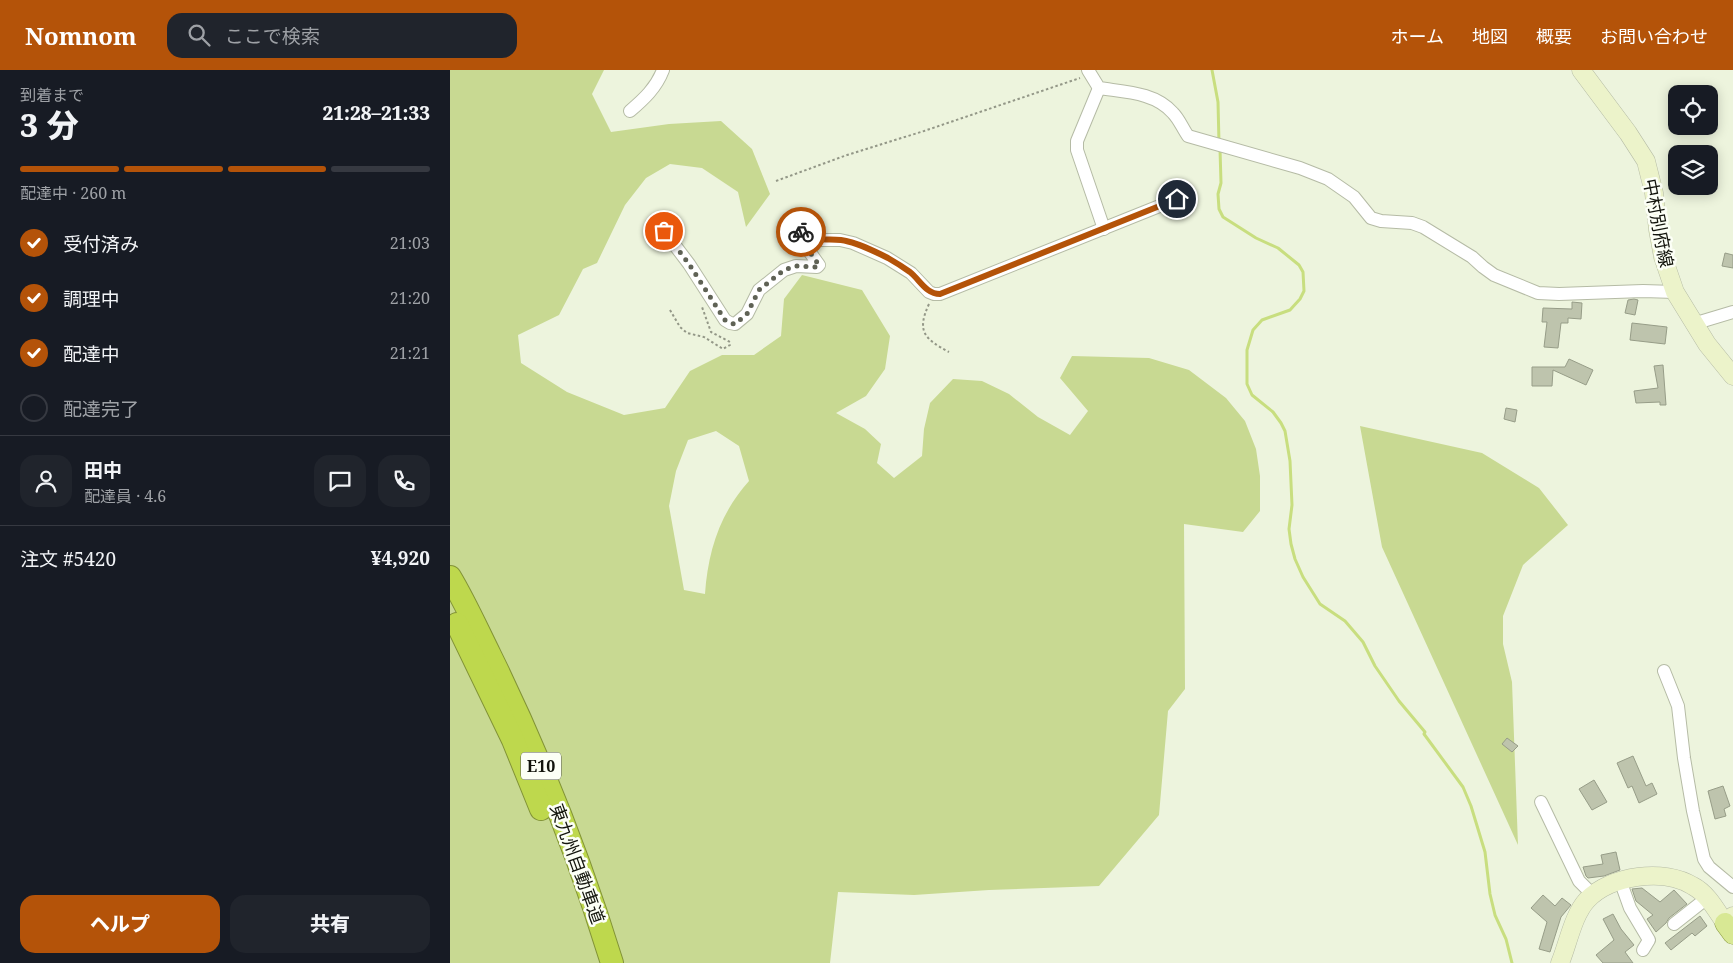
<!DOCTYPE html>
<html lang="ja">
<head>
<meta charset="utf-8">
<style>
	:root { --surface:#171b24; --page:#20242c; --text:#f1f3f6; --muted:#9ea1a6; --line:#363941; --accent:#b45309 }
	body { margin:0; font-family:"Noto Serif","Noto Sans JP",serif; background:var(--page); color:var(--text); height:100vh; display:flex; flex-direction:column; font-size:19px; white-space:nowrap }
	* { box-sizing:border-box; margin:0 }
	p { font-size:16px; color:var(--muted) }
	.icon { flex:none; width:28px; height:28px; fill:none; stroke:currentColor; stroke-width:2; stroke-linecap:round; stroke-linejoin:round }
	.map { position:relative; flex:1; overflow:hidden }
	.panel { display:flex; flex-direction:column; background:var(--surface); width:450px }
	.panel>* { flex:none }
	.buttons { position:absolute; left:1218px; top:15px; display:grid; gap:10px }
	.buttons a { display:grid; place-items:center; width:50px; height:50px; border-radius:10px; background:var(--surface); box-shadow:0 2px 12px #0003; font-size:25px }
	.pin { position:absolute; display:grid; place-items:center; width:42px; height:42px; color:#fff; margin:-21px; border:2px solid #fff; border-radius:50%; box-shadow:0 1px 5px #0007 }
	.courier { position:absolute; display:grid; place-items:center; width:50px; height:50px; margin:-25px; border:4px solid #b45309; border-radius:50%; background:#fff; color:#222; box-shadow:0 1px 6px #0007 }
	.head em { font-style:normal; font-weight:800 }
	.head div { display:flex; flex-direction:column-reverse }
	.head { display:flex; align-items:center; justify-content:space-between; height:85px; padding:0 20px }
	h1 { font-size:32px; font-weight:800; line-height:38px }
	.bar { display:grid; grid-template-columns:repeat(4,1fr); gap:8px 5px; align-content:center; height:60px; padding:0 20px }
	.bar i { height:6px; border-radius:4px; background:var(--line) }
	.bar .selected { background:var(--accent) }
	.bar p { grid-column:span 4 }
	.line { display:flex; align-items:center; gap:12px; padding:0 20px; border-top:1px solid var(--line) }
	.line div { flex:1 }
	.round { display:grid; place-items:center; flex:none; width:52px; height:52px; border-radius:15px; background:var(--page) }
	ol { padding:0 20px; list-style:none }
	li { display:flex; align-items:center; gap:15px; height:55px }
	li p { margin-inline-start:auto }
	li .icon { padding:5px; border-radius:50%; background:var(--accent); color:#fff; stroke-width:4 }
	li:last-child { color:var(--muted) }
	li i { width:28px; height:28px; border:2px solid var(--line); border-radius:50% }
	.button { display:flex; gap:10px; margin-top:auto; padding:10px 20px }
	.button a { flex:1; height:58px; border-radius:15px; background:var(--accent); color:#fff; font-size:20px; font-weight:800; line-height:58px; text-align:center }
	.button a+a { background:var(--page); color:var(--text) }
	header { display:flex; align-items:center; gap:30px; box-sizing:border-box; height:70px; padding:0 25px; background:var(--accent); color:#fff }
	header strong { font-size:24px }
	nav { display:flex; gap:28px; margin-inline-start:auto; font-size:18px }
	.search { width:350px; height:45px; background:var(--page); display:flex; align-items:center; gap:12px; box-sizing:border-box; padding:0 18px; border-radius:15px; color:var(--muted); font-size:19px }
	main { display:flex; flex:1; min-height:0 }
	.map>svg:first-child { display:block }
</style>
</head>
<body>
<header>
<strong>Nomnom</strong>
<div class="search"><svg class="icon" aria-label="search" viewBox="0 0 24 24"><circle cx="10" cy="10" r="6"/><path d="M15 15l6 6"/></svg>ここで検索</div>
<nav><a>ホーム</a><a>地図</a><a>概要</a><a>お問い合わせ</a></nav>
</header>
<main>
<section class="panel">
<div class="head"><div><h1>3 分</h1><p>到着まで</p></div><em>21:28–21:33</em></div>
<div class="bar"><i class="selected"></i><i class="selected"></i><i class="selected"></i><i></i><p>配達中 · 260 m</p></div>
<ol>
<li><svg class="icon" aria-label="check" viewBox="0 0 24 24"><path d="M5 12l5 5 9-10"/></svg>受付済み<p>21:03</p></li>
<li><svg class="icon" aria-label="check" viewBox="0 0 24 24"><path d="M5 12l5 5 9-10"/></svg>調理中<p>21:20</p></li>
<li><svg class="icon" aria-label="check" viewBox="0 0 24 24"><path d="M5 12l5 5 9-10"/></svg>配達中<p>21:21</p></li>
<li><i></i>配達完了</li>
</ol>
<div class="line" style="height:90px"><a class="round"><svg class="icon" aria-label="person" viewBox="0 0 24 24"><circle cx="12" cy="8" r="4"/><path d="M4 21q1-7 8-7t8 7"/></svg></a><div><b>田中</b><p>配達員 · 4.6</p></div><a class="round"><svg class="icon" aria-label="chat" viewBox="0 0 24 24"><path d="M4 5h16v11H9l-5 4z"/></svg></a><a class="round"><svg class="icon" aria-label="phone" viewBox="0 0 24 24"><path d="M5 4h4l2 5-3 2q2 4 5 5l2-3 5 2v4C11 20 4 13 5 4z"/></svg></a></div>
<div class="line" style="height:65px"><div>注文 #5420</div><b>¥4,920</b></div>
<div class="button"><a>ヘルプ</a><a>共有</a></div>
</section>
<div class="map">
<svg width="1283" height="893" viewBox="0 0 1283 893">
	<rect width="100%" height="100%" fill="#edf4dd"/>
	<g fill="#c8d992" fill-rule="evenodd">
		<path d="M0,0H154L142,24L161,62L219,54L271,51L302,79L320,124L296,157L288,122L252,98L220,94L196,108L175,135L147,193L133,199L109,245L68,265L71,293L117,322L174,345L215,338L240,301L272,285H304L331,266L334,229L352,205L412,220L440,266L435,299L416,326L386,343L415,359L431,374L427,393L444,408L472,386L474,359L480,333L503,309L532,311L559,324L588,347L620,365L638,341L610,308L622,286L699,288L739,300L776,328L795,351L806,379L810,406V441L793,462L734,454L735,619L718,641L709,745L649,816L539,820L464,825L388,822L380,893H0ZM266,361L289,376L299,411C270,443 258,481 255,524L234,520L219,436L226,401L238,370Z"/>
		<polygon points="910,356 1032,383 1089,418 1118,455 1073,495 1053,546 1053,574 1062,612 1068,775 932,477"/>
	</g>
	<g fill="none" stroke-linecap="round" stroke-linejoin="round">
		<g stroke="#c8de7f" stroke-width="3">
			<polyline points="762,0 768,32 769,73"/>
			<polyline points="770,79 771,113 768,124 769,139 773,147 806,168 828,178 849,195 853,202 854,221 850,229 840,240 812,250 803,260 797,280 797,314 802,325 823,342 831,353 835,361 840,391 842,435 839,459 841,474 845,489 853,507 870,534 895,551 913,572 925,596 949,631 975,662 974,664 1013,717 1021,736 1035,782 1040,824 1045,845 1056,869 1062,893"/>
		</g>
	</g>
	<g fill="#bec4ad" stroke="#979d88">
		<polygon points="1275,183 1283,185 1283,198 1272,196"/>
		<polygon points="1184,229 1188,230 1185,245 1175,243 1178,230"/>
		<polygon points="1122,232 1132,233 1131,249 1118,248 1118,253 1111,253 1108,278 1094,277 1097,252 1092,252 1093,238 1122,239"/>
		<polygon points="1182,253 1217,257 1215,274 1180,270"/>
		<polygon points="1119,289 1143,300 1136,315 1103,300 1102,316 1082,316 1082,297 1115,297"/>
		<polygon points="1213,295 1216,335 1210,335 1210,332 1186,333 1184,321 1208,318 1204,296"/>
		<polygon points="1056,338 1067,340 1065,352 1054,349"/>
		<polygon points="1057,668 1068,676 1062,682 1052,674"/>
		<polygon points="1183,686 1196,716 1202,713 1207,724 1189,733 1182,716 1178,718 1167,693"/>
		<polygon points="1144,710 1157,732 1142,740 1129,719"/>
		<polygon points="1273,716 1280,736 1274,739 1276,746 1265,749 1258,721"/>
		<polygon points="1166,782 1170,800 1154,806 1138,808 1136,806 1133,797 1153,794 1151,785"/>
		<polygon points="1192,818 1210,832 1224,820 1237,834 1219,848 1216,853 1206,862 1197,849 1203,845 1186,831 1182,819"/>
		<polygon points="1093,825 1105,836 1112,828 1121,835 1111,847 1100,882 1089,879 1097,852 1081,838"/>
		<polygon points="1163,844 1171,859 1184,875 1175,882 1183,893 1153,893 1146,885 1164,870 1153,849"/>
		<polygon points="1250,846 1257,856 1245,866 1242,863 1221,880 1215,873"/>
	</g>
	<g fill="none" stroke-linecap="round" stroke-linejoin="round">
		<g stroke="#b5bba5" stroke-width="14">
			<g id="street">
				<path d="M638,0L649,18C674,22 705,22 723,43C729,49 733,59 738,66L850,98L878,109L904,127L921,148L931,151L962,153L973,157L1022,187L1033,197L1044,205L1088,223L1109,224L1193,221L1225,222"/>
				<polyline points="649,18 627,71 627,80 654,159"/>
				<path d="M180,41C194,29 206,18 213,0"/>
				<polyline points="214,161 239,194 275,250 280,253 285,254 297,244 309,220 334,200 346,196 367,197 369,195 344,160 345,158 353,164 366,170 390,170 403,173 437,188 461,203 479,222 484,224 490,224 727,129"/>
				<polyline points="1243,254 1283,242"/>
				<polyline points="1214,601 1228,636 1234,688 1243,741 1254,789 1259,797 1283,817"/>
				<polyline points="1091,732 1129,811 1143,825"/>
				<polyline points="1170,810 1180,838 1199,870 1193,880"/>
				<polyline points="1224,854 1257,828"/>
			</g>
		</g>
		<g stroke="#b5bba5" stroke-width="19">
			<g id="secondary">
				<polyline points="1131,0 1178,63 1196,91 1204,123 1208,160 1213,187 1225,222 1257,274 1283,306"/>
				<path d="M1110,893C1118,874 1123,845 1137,830C1161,805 1214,798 1243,816C1258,824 1266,840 1275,853L1283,846"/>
			</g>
		</g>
		<g stroke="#829336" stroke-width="21">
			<polyline id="primary" points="1275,853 1283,864"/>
		</g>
		<g stroke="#829336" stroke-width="24">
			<g id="highway">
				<path d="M0,507C15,532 27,559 40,585C88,683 130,789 162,893"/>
				<polyline points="7,554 63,670 91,739"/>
			</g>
		</g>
		<g stroke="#939787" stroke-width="2" stroke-dasharray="2.5 2.5" stroke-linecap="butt">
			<polyline points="326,111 397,85 474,61 630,8"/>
			<path d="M479,234C466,262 475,269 499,282"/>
			<polyline points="220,240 230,257 237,263 254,267 273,279 280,275 280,272 261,262 252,237"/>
		</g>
		<use href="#street" stroke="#fff" stroke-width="12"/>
		<use href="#secondary" stroke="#ecf3ca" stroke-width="18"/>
		<use href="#primary" stroke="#d8e894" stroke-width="20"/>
		<use href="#highway" stroke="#bed84d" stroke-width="22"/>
	</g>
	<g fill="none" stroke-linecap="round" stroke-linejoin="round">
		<polyline stroke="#5f6255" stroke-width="5" stroke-dasharray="0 9" points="214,161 239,194 275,250 280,253 285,254 297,244 309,220 334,200 346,196 367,197 369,195 344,160 346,158 351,162"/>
		<path stroke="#b45309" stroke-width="6" d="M351,162C366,173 375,168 391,170C406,172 424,181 438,188C445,192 453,197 460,202C470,210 476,224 490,224L727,129"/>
	</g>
	<g text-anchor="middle" stroke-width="5" stroke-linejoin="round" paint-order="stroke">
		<rect fill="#fcfff6" stroke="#585a52" stroke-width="1" x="71" y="682.5" width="40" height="27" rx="4"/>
		<g font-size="16" font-weight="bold" fill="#12140c">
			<text x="91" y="702">E10</text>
		</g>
		<g font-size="18" fill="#12140c" stroke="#fcfff6">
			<text transform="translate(1208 153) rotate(79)" y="6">中村別府線</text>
			<text transform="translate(127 794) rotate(70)" y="6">東九州自動車道</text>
		</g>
	</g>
</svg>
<div class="buttons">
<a><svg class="icon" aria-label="locate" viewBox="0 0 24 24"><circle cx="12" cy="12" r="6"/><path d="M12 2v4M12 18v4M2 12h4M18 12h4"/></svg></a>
<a><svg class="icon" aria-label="layers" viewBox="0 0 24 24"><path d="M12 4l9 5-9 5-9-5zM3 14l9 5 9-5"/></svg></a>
</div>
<div class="pin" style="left:214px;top:161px;background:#ea580c"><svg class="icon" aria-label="bag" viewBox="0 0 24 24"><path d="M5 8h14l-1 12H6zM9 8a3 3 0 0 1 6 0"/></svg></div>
<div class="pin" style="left:727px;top:129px;background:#1f2937"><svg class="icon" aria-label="home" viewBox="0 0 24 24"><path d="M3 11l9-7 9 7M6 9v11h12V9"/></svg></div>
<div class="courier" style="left:351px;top:162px"><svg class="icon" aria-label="bike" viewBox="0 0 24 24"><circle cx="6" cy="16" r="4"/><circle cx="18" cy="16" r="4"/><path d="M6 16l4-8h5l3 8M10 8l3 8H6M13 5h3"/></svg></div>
</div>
</main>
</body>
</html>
